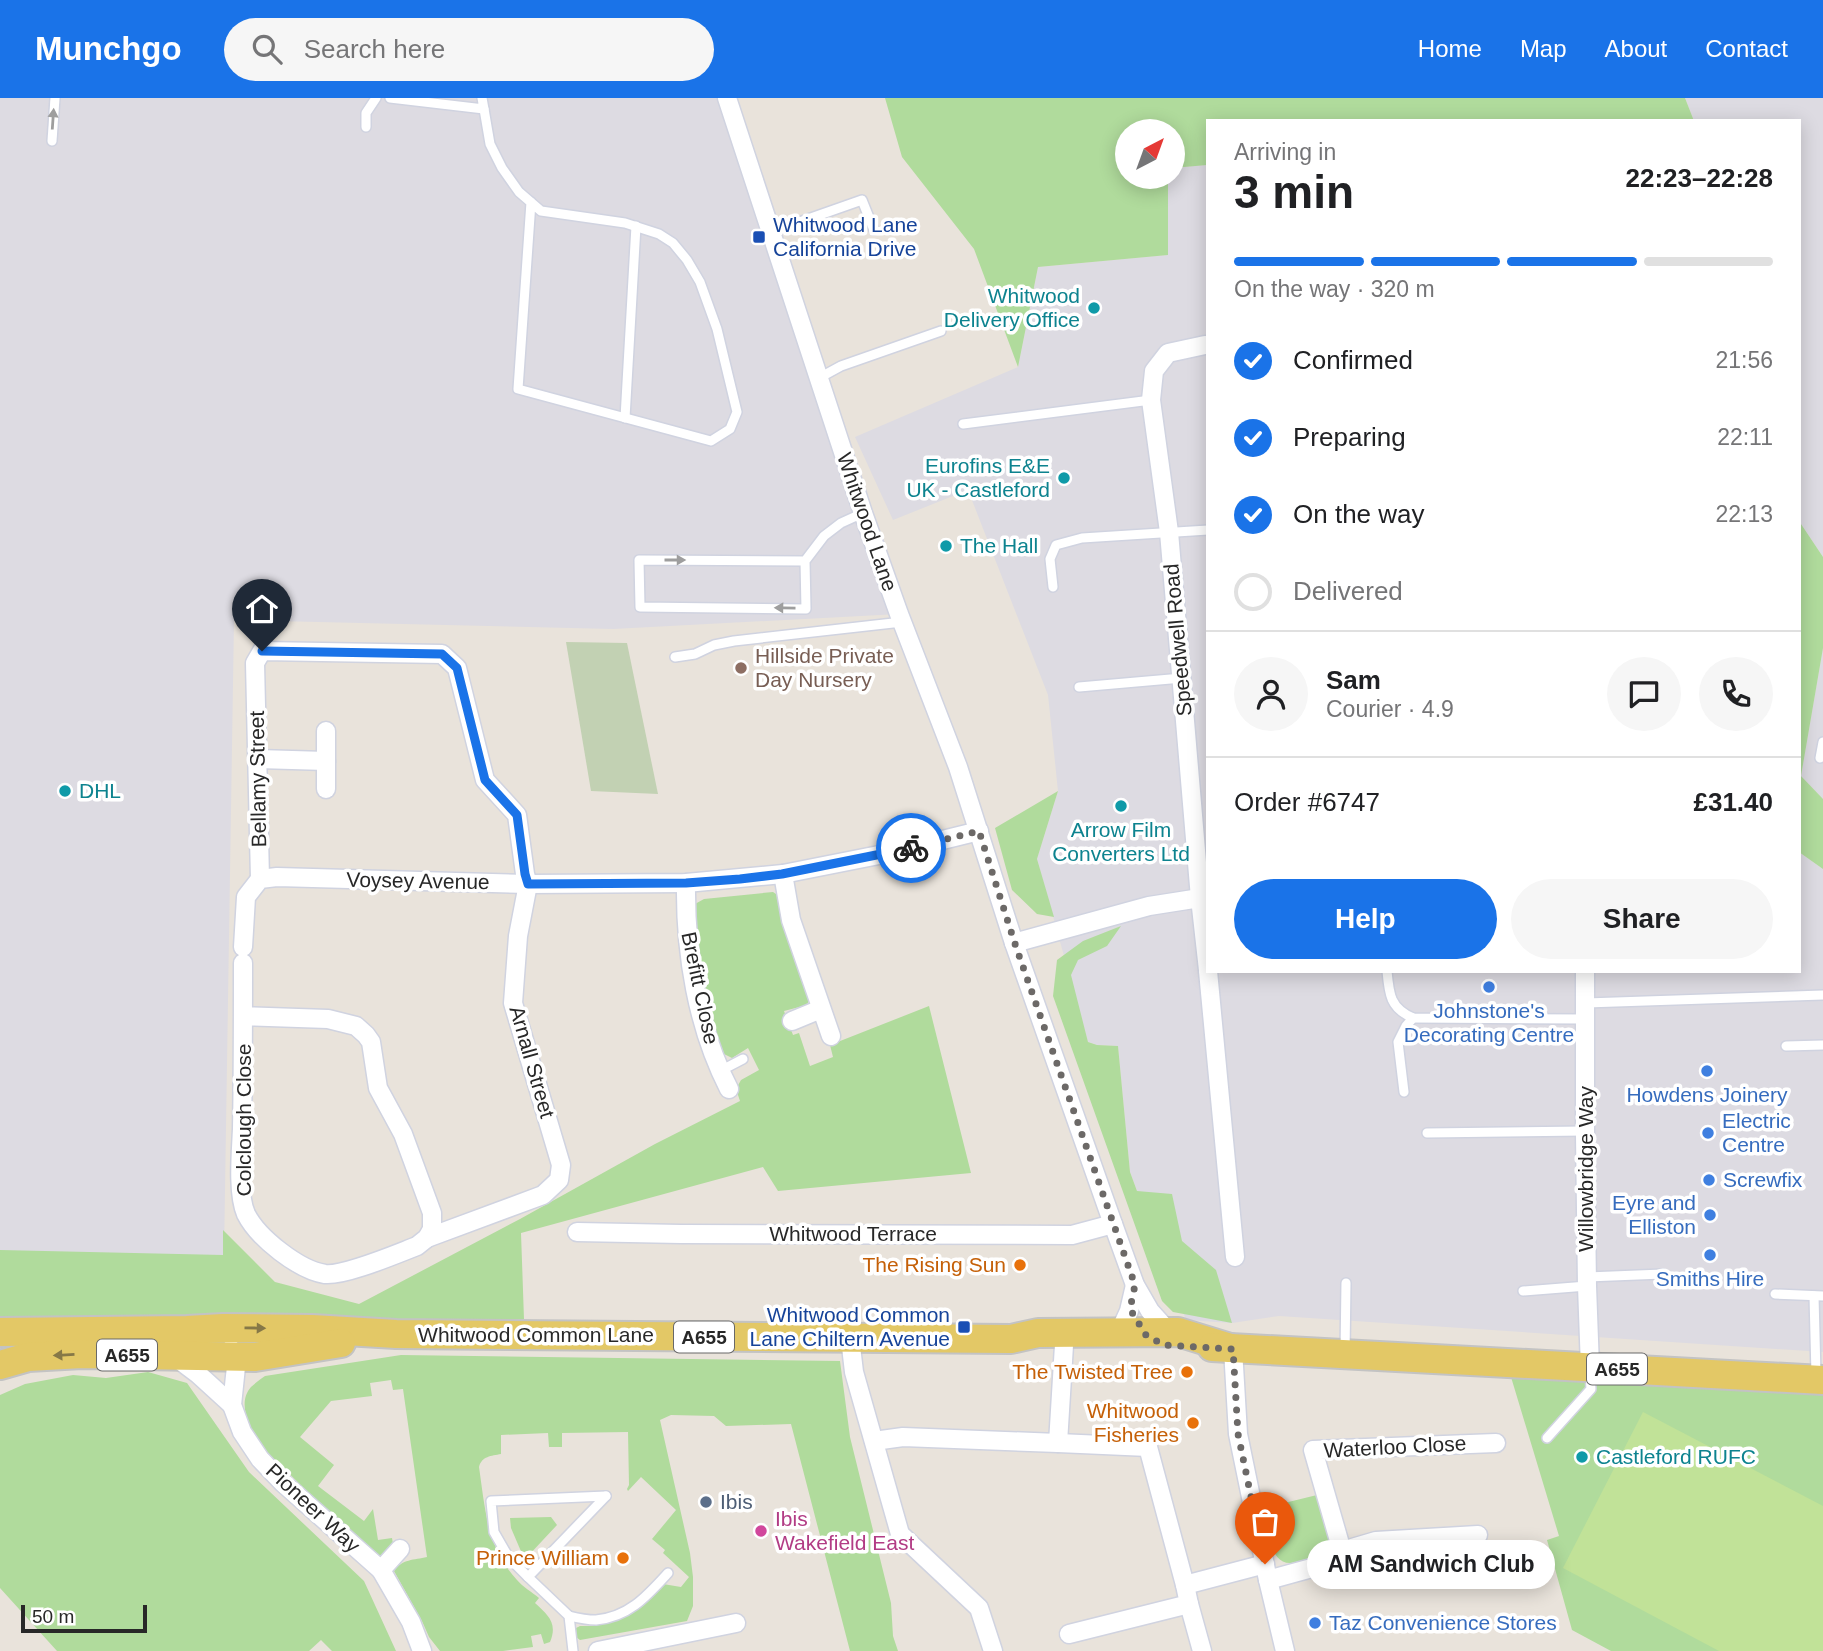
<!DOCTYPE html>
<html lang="en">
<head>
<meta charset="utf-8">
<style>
	:root { --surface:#fff; --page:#f6f6f6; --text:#202124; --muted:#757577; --line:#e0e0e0; --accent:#1a73e8 }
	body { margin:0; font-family:Helvetica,sans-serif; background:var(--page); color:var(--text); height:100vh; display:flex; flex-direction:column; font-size:26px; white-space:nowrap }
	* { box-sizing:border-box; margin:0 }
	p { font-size:23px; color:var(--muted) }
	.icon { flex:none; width:38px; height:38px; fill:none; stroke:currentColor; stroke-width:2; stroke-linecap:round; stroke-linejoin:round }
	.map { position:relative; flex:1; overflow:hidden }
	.side { position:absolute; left:1206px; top:21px; width:595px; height:854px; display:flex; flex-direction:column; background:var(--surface); border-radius:0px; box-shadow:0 4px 18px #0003 }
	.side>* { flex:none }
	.needle { width:46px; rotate:41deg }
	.controls { position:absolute; left:1115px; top:21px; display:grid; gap:14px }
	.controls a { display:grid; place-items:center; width:70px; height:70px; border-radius:50%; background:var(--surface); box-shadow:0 4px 18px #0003; font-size:35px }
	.scale { position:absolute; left:21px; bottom:18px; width:126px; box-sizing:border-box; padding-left:7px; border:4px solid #282828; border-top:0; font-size:19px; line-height:24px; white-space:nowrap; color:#282828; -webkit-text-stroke:5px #fff; paint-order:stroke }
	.pin { position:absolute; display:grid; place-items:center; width:60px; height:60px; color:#fff; margin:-72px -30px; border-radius:50% 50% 50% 0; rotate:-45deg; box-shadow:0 0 7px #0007 }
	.pin .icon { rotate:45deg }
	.courier { position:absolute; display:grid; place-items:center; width:70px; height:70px; margin:-35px; border:5px solid #1a73e8; border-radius:50%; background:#fff; color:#222; box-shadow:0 2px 9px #0007 }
	.bubble { position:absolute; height:49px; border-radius:24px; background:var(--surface); box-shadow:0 4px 18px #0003; font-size:23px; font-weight:700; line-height:49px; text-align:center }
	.head em { font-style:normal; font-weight:700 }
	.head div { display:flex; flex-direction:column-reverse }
	.head { display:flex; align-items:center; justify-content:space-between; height:119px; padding:0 28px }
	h1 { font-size:46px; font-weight:700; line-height:52px }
	.bar { display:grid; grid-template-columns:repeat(4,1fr); gap:10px 7px; align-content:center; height:84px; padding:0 28px }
	.bar i { height:9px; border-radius:5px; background:var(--line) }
	.bar .on { background:var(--accent) }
	.bar p { grid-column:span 4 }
	.line { display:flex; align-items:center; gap:18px; padding:0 28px; border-top:2px solid var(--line) }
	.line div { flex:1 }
	.round { display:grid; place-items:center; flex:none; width:74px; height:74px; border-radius:37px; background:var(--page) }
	ol { padding:0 28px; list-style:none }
	li { display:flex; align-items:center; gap:21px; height:77px }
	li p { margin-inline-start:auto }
	li .icon { padding:7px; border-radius:50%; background:var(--accent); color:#fff; stroke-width:4 }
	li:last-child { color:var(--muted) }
	li i { width:38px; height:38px; border:4px solid var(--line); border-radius:50% }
	.button { display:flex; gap:14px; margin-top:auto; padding:14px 28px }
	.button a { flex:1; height:80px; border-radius:42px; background:var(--accent); color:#fff; font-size:28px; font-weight:700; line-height:80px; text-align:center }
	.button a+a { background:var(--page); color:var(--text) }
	header { display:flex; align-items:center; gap:42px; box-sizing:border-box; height:98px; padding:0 35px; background:var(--accent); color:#fff }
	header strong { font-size:33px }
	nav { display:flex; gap:38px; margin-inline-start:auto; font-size:24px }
	.search { width:490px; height:63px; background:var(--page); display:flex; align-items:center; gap:18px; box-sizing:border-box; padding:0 24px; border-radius:38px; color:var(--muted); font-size:26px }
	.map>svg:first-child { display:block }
</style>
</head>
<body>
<header>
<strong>Munchgo</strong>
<div class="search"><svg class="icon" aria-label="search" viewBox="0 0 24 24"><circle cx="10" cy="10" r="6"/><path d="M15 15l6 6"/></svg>Search here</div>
<nav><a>Home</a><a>Map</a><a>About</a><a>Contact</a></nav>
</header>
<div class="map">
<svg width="1823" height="1553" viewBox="0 0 1823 1553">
	<rect width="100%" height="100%" fill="#e9e3db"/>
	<g fill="#dddbe2">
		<polygon points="0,0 727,0 899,516 613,531 234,522 223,1220 0,1220"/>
		<polygon points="1685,0 1823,0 1823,459 1799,423 1799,23 1694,23"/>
		<polygon points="1207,67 1208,873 1799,873 1799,754 1823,771 1823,1254 1279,1218 1232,1225 1186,1222 1130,1074 1118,948 1097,947 1088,944 1037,761 1058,693 1048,597 968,392 893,422 855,339 1018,269 1038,169 1167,157 1168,79 1172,79 1173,70"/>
		<polygon points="1823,550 1823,701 1801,678"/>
	</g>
	<g fill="#b0db9c">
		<polygon points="885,0 1685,0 1694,23 1208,23 1207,67 1173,70 1172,33 1127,33 1127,79 1168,79 1168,157 1038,169 1018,269 974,151 902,59"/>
		<polygon points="1799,423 1823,459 1823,550 1801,678 1823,701 1823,771 1799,754"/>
		<polygon points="1058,693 1037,761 1054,819 1037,816 1012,792 995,730"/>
		<polygon points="773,794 779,798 812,894 807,907 784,913 793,937 799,935 810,968 833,959 830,947 929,908 971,1075 778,1093 763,1069 521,1135 524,1221 358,1226 0,1222 0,1152 223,1157 223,1132 275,1184 359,1206 520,1121 655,1046 740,1003 736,991 741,982 759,972 748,950 732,960 716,952 697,882 691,818 695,806 704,801"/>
		<polygon points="1121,828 1107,848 1078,862 1071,877 1088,944 1097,947 1118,948 1130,1074 1137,1093 1172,1096 1182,1143 1216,1172 1232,1225 1173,1214 1162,1203 1053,898 1057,862 1083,843"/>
		<path d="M401,1257L840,1263L850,1339L891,1505L893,1538L898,1553H850L791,1326L726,1328L714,1318L671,1317L660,1322L690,1455L693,1479V1508L687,1523L580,1542L576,1539L574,1531L580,1528H592L633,1515L663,1486L681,1489L689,1479L663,1455L665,1452L652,1441L676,1412L641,1379L628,1393L627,1391L629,1387L628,1334L562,1335V1349H549L548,1335L501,1337V1356C491,1358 482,1358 479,1369C485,1410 487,1450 517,1482C523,1489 532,1494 539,1500L535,1505C548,1517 558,1525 550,1544L544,1546L541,1536L531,1538L533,1549L503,1553H440L429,1539L422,1523L394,1473C402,1461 414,1462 427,1459L403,1291L393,1292L391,1282L370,1285L372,1298L331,1303L300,1339L334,1367L318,1388L364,1423L373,1411L378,1442L392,1440L393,1446L378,1463L260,1347C251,1331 236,1306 251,1289C255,1285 261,1281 265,1278Z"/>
		<polygon points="148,1274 187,1285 249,1374 364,1483 396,1553 332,1553 321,1542 309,1553 57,1553 0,1490 0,1297 25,1286 73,1277 106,1280"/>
		<polygon points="1511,1279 1823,1296 1823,1553 1611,1553 1572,1532 1547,1442 1559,1438"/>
		<path d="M1317,1397C1321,1410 1333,1437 1326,1450C1323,1456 1313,1459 1307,1461C1302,1462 1296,1465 1291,1465C1268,1466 1267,1426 1264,1410Z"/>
		<polygon points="551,1419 557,1427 528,1458 523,1458 511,1430 510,1420"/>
	</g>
	<polygon fill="#c2d1b3" points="566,544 627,545 658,696 591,693"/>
	<polygon fill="#c1e298" points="1643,1314 1823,1408 1823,1553 1719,1553 1563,1470"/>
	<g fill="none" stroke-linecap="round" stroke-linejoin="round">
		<g stroke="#d0d3e0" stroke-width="12">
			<g id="lane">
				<polyline points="390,0 484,11 482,0"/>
				<polyline points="484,11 490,46 502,70 519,94 541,113 625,125 659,136 673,145 687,162 700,184 717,231 737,314 730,331 711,343 518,291 531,104"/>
				<polyline points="366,29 366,15 376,0"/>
				<polyline points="52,43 55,0"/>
				<polyline points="771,134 862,102 874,132"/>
				<polyline points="819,280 841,268 941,233"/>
				<polyline points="625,320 636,128"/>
				<polyline points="963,326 1151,302"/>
				<polyline points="805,463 639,462 640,509 806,511 805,463 824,438 841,425 863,415"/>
				<polyline points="1053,489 1050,461 1056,447 1082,440 1208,432"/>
				<polyline points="675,559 695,556 714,547 734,543 902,524"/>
				<polyline points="1079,589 1182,580"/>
				<polyline points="1820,660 1823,644"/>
				<path d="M1387,873C1389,896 1390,910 1413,920L1586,921"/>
				<polyline points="1586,905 1823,897"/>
				<polyline points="1786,948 1823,947"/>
				<polyline points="720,973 743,961"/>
				<polyline points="1404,994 1398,944 1406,928 1413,920"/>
				<polyline points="1427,1035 1585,1033"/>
				<polyline points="1587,1179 1663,1176"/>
				<polyline points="1523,1193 1587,1188"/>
				<polyline points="1775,1196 1823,1198"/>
				<polyline points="1814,1198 1816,1277"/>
				<polyline points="1345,1254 1346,1185"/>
				<polyline points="1547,1340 1591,1291 1590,1275"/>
				<polyline points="528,1479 509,1460 494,1434 491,1403 606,1398"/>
				<path d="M569,1518C577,1520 587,1522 596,1522C629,1519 647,1498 668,1475"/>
				<polyline points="573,1553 569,1518 528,1479 606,1398"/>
			</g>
		</g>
		<g stroke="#d0d3e0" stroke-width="21">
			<g id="street">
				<polyline points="727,0 863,415 899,516 958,669 1014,845 1113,1126 1135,1187 1150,1213 1169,1234"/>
				<polyline points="1205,247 1168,255 1154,273 1151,302 1169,434 1200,800 1208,872"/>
				<polyline points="258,661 326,663 326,633"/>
				<polyline points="326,663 326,691"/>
				<polyline points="783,776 791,822 831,938"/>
				<polyline points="260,781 255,565 262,553 442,556 457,570 485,682 517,717 525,776 528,786"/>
				<path d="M686,785C685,855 697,929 729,991"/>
				<polyline points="1014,845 1149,808 1200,800"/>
				<polyline points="243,849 246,799 260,781 277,779 528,786 686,785 783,776 894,754 979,733"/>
				<path d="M243,865C243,921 243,976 242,1031C241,1053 237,1096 246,1116C258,1140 299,1172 325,1176C345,1178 396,1156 417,1148L427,1140L432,1131V1115L403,1036L378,990L371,944L366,937L356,928L328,921L243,918"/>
				<polyline points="1208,873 1235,1159"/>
				<polyline points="1585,873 1585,1037 1587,1188 1590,1269"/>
				<polyline points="792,923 821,911"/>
				<polyline points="577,1134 681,1136 1072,1137 1113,1126"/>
				<polyline points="427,1140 543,1097 559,1082 561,1067 513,905 518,838 528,786"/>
				<polyline points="1119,1235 1129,1213 1135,1187"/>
				<polyline points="850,1240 854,1274 900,1436 979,1510 993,1553"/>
				<polyline points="231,1251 237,1259 232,1307 242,1334 260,1361 283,1385 381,1472 400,1451"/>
				<polyline points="1233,1251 1238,1336 1268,1482 1285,1553"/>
				<polyline points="174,1258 198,1276 232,1307"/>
				<polyline points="874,1343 903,1339 1058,1345 1064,1247"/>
				<polyline points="1058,1345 1148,1349 1185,1487 1265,1466"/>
				<polyline points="1342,1453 1313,1352 1496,1345"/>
				<polyline points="381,1472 411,1524 422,1553"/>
				<polyline points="1268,1482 1319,1468 1342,1453 1376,1443 1478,1437"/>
				<polyline points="1189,1506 1202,1553"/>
				<polyline points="1069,1536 1189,1506 1185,1487"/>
				<polyline points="598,1553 736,1525"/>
			</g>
		</g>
		<g stroke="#c3c3c3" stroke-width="32">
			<g id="primary">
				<polyline points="0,1234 187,1232 223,1230 312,1231 396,1236 1011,1241 1038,1235 1178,1234 1230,1250"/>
				<polyline points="1212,1249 1823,1282"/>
				<polyline points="0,1267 28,1259 82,1256 255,1259 341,1245"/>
			</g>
		</g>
		<use href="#lane" stroke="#fff" stroke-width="9"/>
		<use href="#street" stroke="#fff" stroke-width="18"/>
		<use href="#primary" stroke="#e3c866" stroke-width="28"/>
	</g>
	<defs><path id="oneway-solid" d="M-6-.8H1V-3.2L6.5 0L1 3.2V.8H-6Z" transform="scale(1.75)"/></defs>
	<g fill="#9e9e9e">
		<use href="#oneway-solid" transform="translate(53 21) rotate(-86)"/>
		<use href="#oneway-solid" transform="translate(675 462)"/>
		<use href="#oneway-solid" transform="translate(785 510) rotate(-179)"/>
	</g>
	<g fill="#867847">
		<use href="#oneway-solid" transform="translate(255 1230) rotate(1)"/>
		<use href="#oneway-solid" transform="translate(64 1257) rotate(177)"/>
	</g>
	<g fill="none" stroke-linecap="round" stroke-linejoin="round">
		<polyline stroke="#6c6967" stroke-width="7" stroke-dasharray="0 12.6" points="911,750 979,733 1016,849 1135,1187 1130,1211 1146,1237 1164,1247 1233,1251 1238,1336 1265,1466"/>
		<polyline stroke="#1a73e8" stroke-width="9" points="262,553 442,556 457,570 485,682 517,717 525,776 528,786 686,785 740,781 782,776 911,750"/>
	</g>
	<g fill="#1a4fb4" stroke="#fff" stroke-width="2.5">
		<rect x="752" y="132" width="14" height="14" rx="3.5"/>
		<rect x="957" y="1222" width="14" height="14" rx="3.5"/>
	</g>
	<g fill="#0f9aa8" stroke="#fff" stroke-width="2.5">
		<circle cx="1094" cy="210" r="7"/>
		<circle cx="1064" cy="380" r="7"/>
		<circle cx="946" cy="448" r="7"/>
		<circle cx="65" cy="693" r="7"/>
		<circle cx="1121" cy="708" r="7"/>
		<circle cx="1582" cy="1359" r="7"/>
	</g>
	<circle fill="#8d6e63" stroke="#fff" stroke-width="2.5" cx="741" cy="570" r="7"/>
	<g fill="#3f7fe0" stroke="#fff" stroke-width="2.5">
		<circle cx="1489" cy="889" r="7"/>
		<circle cx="1707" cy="973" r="7"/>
		<circle cx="1708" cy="1035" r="7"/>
		<circle cx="1709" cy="1082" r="7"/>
		<circle cx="1710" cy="1117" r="7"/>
		<circle cx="1710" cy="1157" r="7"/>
		<circle cx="1315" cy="1525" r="7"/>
	</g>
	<g fill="#e8710a" stroke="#fff" stroke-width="2.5">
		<circle cx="1020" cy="1167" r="7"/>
		<circle cx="1187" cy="1274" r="7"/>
		<circle cx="1193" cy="1325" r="7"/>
		<circle cx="623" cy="1460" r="7"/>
	</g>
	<circle fill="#5c6f8a" stroke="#fff" stroke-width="2.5" cx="706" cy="1404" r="7"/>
	<circle fill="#d1479c" stroke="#fff" stroke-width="2.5" cx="761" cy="1433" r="7"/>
	<g text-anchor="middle" stroke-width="7" stroke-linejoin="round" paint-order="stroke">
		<g fill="#fff" stroke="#686868" stroke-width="2">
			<rect x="674" y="1223.5" width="60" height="31" rx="5"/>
			<rect x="97" y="1241.5" width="60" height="31" rx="5"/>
			<rect x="1587" y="1255.5" width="60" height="31" rx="5"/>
		</g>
		<g font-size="19" font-weight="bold" fill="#282828">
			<text x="704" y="1246">A655</text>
			<text x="127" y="1264">A655</text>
			<text x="1617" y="1278">A655</text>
		</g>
		<g font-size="21" fill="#164399" stroke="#fff" text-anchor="start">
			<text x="773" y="134">Whitwood Lane<tspan x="773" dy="24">California Drive</tspan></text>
			<text x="950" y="1224" text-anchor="end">Whitwood Common<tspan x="950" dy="24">Lane Chiltern Avenue</tspan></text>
		</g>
		<g font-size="21" fill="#0d838f" stroke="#fff" text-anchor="start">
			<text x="1080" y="205" text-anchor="end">Whitwood<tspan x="1080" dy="24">Delivery Office</tspan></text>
			<text x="1050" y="375" text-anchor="end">Eurofins E&amp;E<tspan x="1050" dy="24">UK - Castleford</tspan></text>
			<text x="960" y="455">The Hall</text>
			<text x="79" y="700">DHL</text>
			<text x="1121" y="739" text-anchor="middle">Arrow Film<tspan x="1121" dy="24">Converters Ltd</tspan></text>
			<text x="1596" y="1366">Castleford RUFC</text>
		</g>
		<g font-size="21" fill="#282828" stroke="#fff">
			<text transform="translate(867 424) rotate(71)" y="7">Whitwood Lane</text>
			<text transform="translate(1178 542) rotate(-95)" y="7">Speedwell Road</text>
			<text transform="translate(258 681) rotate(-91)" y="7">Bellamy Street</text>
			<text transform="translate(418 783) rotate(1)" y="7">Voysey Avenue</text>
			<text transform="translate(700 890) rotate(78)" y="7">Brefitt Close</text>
			<text transform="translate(532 964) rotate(74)" y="7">Arnall Street</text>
			<text transform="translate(244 1022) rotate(-90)" y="7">Colclough Close</text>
			<text transform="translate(1586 1071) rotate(-90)" y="7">Willowbridge Way</text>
			<text x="853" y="1143">Whitwood Terrace</text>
			<text x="536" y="1244">Whitwood Common Lane</text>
			<text transform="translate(1395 1349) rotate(-3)" y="7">Waterloo Close</text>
			<text transform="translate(313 1410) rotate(43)" y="7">Pioneer Way</text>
		</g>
		<g font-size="21" fill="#785e54" stroke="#fff" text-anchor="start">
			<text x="755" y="565">Hillside Private<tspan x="755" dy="24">Day Nursery</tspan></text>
		</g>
		<g font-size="21" fill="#366cbe" stroke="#fff">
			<text x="1489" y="920">Johnstone's<tspan x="1489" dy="24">Decorating Centre</tspan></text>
			<text x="1707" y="1004">Howdens Joinery</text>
			<text x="1722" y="1030" text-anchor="start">Electric<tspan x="1722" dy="24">Centre</tspan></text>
			<text x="1723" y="1089" text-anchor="start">Screwfix</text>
			<text x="1696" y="1112" text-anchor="end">Eyre and<tspan x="1696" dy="24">Elliston</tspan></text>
			<text x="1710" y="1188">Smiths Hire</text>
			<text x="1329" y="1532" text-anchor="start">Taz Convenience Stores</text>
		</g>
		<g font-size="21" fill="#c56008" stroke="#fff" text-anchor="end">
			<text x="1006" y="1174">The Rising Sun</text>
			<text x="1173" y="1281">The Twisted Tree</text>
			<text x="1179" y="1320">Whitwood<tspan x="1179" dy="24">Fisheries</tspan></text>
			<text x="609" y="1467">Prince William</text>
		</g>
		<g font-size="21" fill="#4e5e75" stroke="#fff" text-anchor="start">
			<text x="720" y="1411">Ibis</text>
		</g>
		<g font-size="21" fill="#b23c85" stroke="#fff" text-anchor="start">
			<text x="775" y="1428">Ibis<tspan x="775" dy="24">Wakefield East</tspan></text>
		</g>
	</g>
</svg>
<div class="controls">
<a><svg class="needle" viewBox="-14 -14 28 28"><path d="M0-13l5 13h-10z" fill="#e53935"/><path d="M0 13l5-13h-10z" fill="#757577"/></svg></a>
</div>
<div class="scale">50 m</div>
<div class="pin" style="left:1265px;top:1466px;background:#ea580c"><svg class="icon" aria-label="bag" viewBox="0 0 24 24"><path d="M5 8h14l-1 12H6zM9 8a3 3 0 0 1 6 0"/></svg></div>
<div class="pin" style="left:262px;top:553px;background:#1f2937"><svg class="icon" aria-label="home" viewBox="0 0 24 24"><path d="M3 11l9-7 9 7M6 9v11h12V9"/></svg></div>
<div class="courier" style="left:911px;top:750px"><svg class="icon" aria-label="bike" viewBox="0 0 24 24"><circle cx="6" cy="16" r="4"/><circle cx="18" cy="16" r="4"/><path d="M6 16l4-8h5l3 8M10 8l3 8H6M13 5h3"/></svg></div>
<div class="bubble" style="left:1307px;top:1442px;width:248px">AM Sandwich Club</div>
<section class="side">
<div class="head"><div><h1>3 min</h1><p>Arriving in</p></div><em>22:23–22:28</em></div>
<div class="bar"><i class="on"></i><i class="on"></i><i class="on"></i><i></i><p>On the way · 320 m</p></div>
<ol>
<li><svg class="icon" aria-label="check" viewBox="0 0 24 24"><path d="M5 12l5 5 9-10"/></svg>Confirmed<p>21:56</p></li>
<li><svg class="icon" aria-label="check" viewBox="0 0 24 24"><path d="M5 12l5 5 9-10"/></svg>Preparing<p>22:11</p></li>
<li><svg class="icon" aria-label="check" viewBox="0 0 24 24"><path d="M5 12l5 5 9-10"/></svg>On the way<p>22:13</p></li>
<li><i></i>Delivered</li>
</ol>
<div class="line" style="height:126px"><a class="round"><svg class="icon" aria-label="person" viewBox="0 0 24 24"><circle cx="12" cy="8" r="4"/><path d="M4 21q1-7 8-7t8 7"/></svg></a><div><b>Sam</b><p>Courier · 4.9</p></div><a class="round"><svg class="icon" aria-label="chat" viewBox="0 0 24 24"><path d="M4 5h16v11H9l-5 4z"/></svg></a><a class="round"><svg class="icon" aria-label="phone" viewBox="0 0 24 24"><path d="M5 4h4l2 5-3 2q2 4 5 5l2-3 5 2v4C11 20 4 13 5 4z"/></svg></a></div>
<div class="line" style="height:91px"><div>Order #6747</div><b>£31.40</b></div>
<div class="button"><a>Help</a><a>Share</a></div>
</section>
</div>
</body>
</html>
